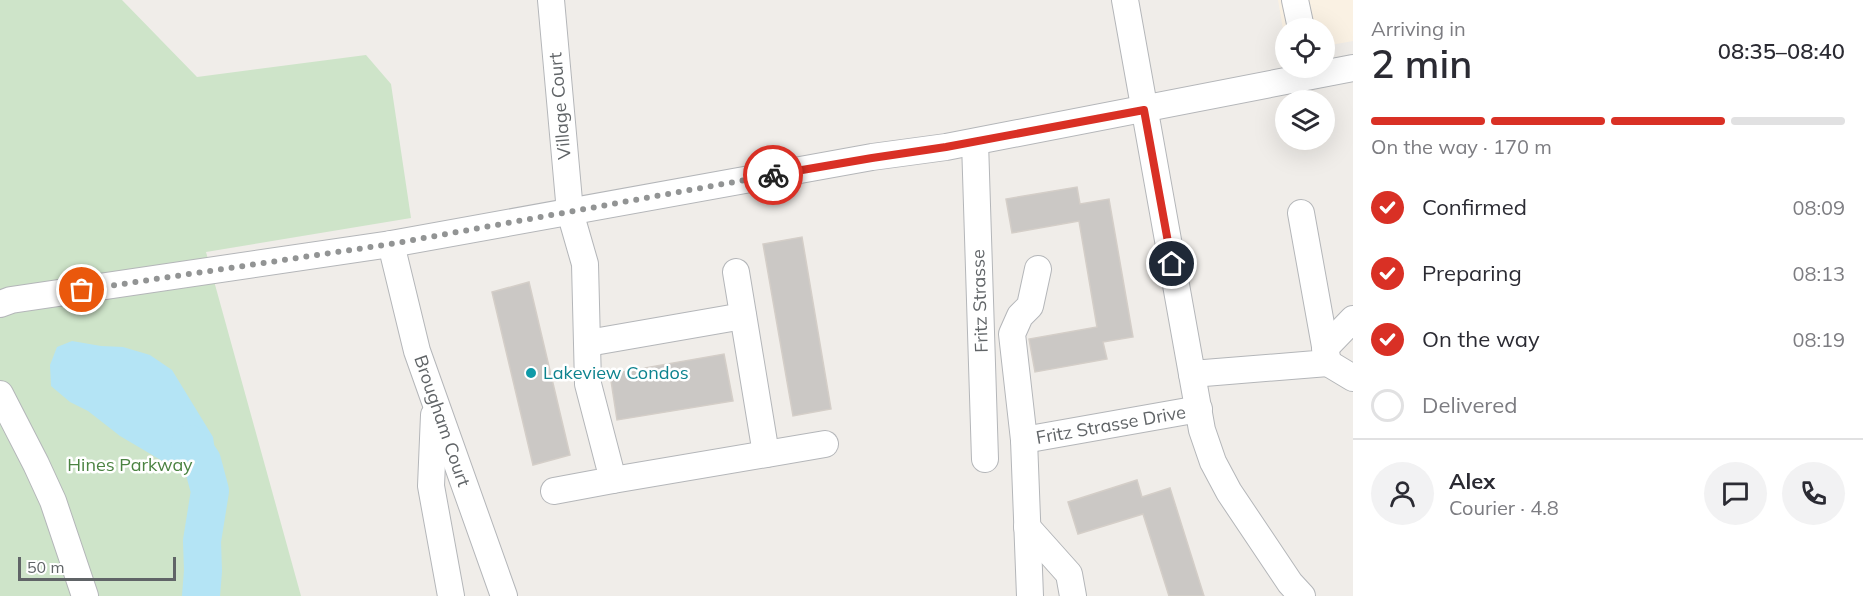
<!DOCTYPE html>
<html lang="en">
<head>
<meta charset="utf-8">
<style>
	:root { --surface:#fff; --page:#f2f2f3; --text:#2b2b33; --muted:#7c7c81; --line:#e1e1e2; --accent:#d93025 }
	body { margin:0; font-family:Mulish,sans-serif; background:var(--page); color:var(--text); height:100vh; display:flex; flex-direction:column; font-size:22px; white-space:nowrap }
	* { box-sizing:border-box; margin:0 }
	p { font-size:20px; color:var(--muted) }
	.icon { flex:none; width:33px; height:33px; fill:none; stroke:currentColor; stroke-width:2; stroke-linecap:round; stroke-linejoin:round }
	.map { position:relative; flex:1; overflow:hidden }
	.side { display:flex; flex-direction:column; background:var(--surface); width:510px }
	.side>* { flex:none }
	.controls { position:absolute; left:1275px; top:18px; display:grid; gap:12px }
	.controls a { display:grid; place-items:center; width:60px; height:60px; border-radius:50%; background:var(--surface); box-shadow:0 6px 24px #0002; font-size:30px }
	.scale { position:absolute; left:18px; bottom:15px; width:158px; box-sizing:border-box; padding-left:6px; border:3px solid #606467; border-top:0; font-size:16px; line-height:21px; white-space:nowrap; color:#606467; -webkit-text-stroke:4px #fff; paint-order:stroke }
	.pin { position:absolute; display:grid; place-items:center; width:51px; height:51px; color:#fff; margin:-26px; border:3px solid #fff; border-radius:50%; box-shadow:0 2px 6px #0007 }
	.courier { position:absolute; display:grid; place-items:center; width:60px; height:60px; margin:-30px; border:4px solid #d93025; border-radius:50%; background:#fff; color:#222; box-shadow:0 2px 8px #0007 }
	.headline em { font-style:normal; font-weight:600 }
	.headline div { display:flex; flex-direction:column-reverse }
	.headline { display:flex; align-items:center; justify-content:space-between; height:102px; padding:0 18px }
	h1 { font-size:39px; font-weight:600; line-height:45px }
	.bar { display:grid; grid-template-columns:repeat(4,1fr); gap:9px 6px; align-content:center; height:72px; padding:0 18px }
	.bar i { height:8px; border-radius:4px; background:var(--line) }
	.bar .selected { background:var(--accent) }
	.bar p { grid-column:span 4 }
	.line { display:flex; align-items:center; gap:15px; padding:0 18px; border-top:2px solid var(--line) }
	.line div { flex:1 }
	.round { display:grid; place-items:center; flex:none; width:63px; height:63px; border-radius:32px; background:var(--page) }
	ol { padding:0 18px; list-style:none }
	li { display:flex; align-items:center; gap:18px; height:66px }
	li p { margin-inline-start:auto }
	li .icon { padding:6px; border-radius:50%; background:var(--accent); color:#fff; stroke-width:4 }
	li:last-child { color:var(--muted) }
	li i { width:33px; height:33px; border:3px solid var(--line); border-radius:50% }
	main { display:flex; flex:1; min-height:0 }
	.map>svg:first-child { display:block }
</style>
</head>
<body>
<main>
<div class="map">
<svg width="1353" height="596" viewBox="0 0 1353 596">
	<rect width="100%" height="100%" fill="#f0ede9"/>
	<polygon fill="#faf1e3" points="1278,0 1353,0 1353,41 1325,46 1324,28 1286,28 1285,41"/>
	<polygon fill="#cee4c9" points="0,0 122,0 197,77 366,55 391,84 411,218 206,252 301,596 0,596"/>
	<polygon fill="#b4e4f5" points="72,341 101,346 123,347 150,355 172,370 213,437 217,464 215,486 210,491 200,489 181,472 120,436 88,411 70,402 51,386 50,365 57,347"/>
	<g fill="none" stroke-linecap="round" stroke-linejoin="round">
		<polyline stroke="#b4e4f5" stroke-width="38" points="190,444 202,461 210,491 202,541 203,571 201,596"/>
	</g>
	<g fill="#cbc8c5" stroke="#d4cec8" stroke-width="1.5">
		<polygon points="1077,187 1080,204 1109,199 1133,337 1103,342 1107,359 1035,372 1029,339 1097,327 1079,221 1012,233 1006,199"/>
		<polygon points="802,237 831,409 793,416 763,244"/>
		<polygon points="529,282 570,455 533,465 492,292"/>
		<polygon points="724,354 733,401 617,420 610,374"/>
		<polygon points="1137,480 1142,497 1170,488 1204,596 1169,596 1143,514 1078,534 1068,502"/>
	</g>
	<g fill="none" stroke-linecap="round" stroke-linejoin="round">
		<g stroke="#b4b6b9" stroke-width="28">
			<g id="minor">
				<polyline points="551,0 570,212 585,264 588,384 613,480 554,491"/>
				<polyline points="1125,0 1202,430 1213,462 1229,492 1290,583 1302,596"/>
				<polyline points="1295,0 1301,28"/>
				<polyline points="975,142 985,459"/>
				<polyline points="391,244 417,351 504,596"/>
				<polyline points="736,272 766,454"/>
				<polyline points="0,304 11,300 391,244 872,157 946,147 1353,68"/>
				<polyline points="588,343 743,316"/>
				<polyline points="1325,348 1353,319"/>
				<polyline points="1328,363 1353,378"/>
				<polyline points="1192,374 1328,363 1301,213"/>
				<polyline points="0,394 36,464 53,501 85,596"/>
				<polyline points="434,415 431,486 451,596"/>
				<polyline points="1024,440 1199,409"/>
				<polyline points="613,480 825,444"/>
				<polyline points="1027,527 1069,574 1073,596"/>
				<polyline points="1030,596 1024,440 1012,334 1020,316 1030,306 1038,269"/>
			</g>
		</g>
		<use href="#minor" stroke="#fff" stroke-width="26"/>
	</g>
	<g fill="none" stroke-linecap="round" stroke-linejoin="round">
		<polyline stroke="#929494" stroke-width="6" stroke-dasharray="0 10.8" points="82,290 391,244 773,175"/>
		<polyline stroke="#d93025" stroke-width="8" points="773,175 872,158 946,147 1144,110 1172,264"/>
	</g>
	<circle fill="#0f9aa8" stroke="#fff" stroke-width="2" cx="531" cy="373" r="6"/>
	<g text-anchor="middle" stroke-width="5" stroke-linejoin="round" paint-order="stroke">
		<g font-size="18" fill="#606467" stroke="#fff">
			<text transform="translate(560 106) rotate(-95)" y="6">Village Court</text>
			<text transform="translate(980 301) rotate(-92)" y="6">Fritz Strasse</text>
			<text transform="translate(442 421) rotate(71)" y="6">Brougham Court</text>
			<text transform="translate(1111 425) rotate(-10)" y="6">Fritz Strasse Drive</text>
		</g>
		<g font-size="18" fill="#0d838f" stroke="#fff" text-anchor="start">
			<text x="543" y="379">Lakeview Condos</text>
		</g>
		<g font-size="18" fill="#4b8342" stroke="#fff">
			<text x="130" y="471">Hines Parkway</text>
		</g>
	</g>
</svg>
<div class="controls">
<a><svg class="icon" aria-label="locate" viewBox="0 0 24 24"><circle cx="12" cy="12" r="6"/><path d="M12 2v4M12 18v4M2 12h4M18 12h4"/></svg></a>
<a><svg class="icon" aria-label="layers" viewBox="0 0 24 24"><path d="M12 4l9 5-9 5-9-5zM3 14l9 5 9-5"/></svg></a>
</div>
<div class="scale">50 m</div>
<div class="pin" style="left:82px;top:290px;background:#ea580c"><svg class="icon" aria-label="bag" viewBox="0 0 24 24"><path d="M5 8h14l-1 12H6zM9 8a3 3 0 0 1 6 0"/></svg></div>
<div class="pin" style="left:1172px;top:264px;background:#1f2937"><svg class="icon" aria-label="home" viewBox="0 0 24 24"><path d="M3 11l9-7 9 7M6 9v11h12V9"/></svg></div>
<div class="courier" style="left:773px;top:175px"><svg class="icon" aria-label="bike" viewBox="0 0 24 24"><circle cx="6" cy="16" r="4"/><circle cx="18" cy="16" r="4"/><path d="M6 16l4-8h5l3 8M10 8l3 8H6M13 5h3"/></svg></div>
</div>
<section class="side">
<div class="headline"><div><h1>2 min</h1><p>Arriving in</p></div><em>08:35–08:40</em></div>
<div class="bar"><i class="selected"></i><i class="selected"></i><i class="selected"></i><i></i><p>On the way · 170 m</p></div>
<ol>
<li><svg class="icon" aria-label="check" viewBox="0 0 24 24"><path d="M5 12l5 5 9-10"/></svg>Confirmed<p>08:09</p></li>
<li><svg class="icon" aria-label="check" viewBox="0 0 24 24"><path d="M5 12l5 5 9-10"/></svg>Preparing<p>08:13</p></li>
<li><svg class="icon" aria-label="check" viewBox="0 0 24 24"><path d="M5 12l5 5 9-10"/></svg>On the way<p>08:19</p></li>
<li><i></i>Delivered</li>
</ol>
<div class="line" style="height:108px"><a class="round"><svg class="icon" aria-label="person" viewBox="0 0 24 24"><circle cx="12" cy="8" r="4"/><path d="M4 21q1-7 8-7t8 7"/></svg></a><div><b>Alex</b><p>Courier · 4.8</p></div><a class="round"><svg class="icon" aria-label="chat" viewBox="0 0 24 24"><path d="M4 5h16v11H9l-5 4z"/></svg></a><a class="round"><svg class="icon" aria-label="phone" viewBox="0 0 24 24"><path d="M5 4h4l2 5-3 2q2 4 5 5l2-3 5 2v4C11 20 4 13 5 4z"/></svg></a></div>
</section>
</main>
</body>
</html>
